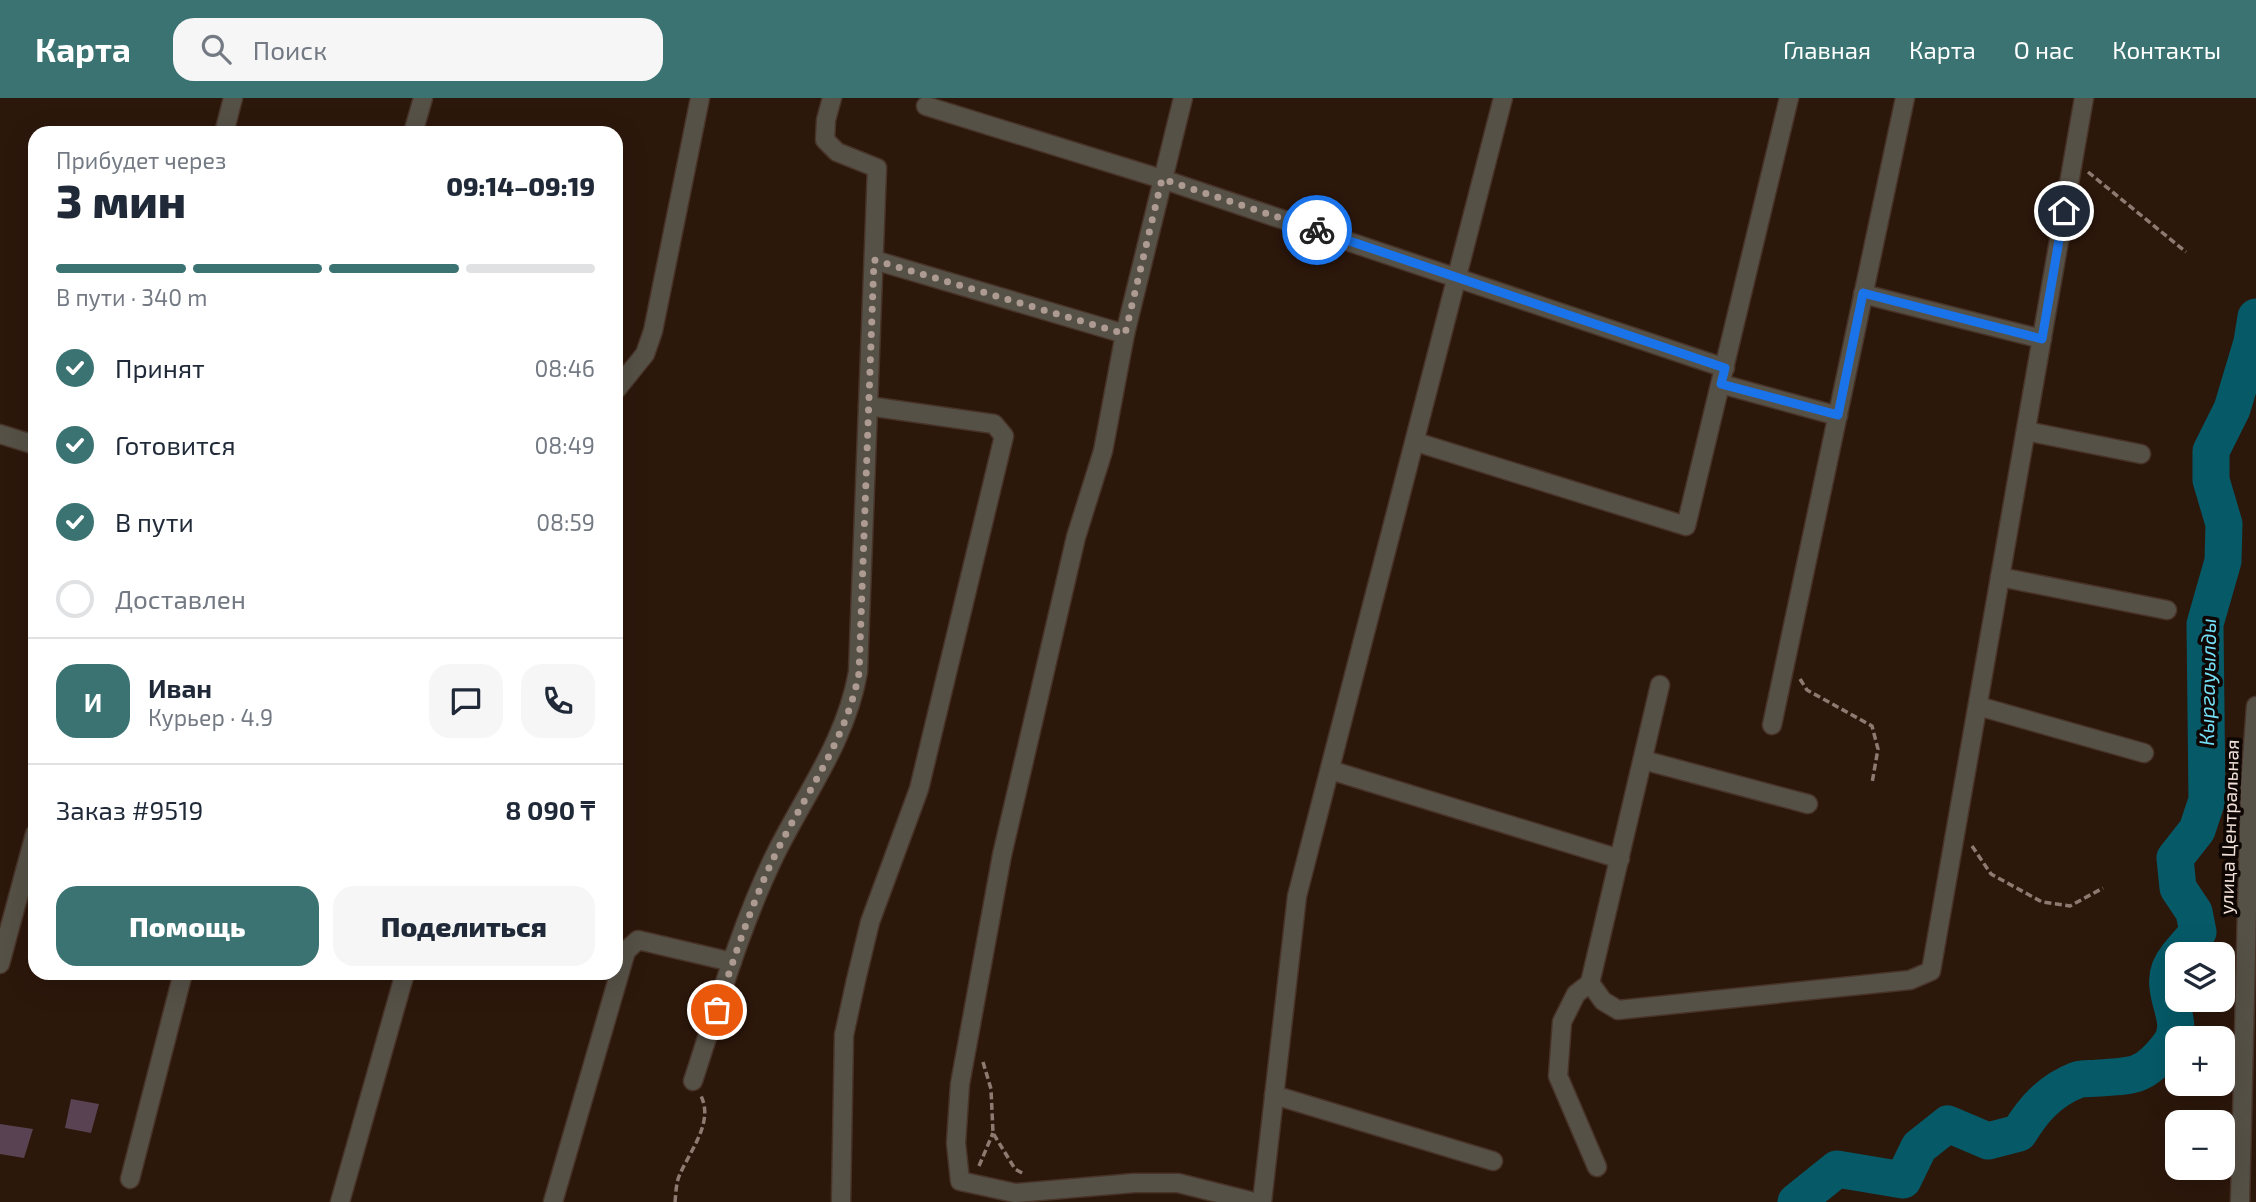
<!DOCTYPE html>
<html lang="ru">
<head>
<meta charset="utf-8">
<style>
	:root { --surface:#fff; --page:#f6f6f7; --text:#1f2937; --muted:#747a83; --line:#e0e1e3; --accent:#3a7372 }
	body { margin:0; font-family:"Exo 2",sans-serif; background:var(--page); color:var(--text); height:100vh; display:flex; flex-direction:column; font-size:26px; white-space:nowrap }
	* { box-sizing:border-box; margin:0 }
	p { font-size:23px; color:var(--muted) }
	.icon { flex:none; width:38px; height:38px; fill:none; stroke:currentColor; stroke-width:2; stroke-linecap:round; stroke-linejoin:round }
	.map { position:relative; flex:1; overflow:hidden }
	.drawer { position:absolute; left:28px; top:28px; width:595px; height:854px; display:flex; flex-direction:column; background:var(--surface); border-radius:21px; box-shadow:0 7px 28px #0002 }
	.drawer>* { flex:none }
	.buttons { position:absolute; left:2165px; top:844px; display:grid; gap:14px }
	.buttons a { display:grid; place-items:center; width:70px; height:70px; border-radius:14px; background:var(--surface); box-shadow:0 7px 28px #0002; font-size:35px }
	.pin { position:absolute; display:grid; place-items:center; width:60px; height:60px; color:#fff; margin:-30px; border:4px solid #fff; border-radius:50%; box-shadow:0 2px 7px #0007 }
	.courier { position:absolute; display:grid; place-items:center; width:70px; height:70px; margin:-35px; border:5px solid #1a73e8; border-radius:50%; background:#fff; color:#222; box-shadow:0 2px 9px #0007 }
	.overview em { font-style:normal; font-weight:800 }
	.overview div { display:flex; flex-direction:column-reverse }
	.overview { display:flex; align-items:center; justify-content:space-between; height:119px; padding:0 28px }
	h1 { font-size:46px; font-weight:800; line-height:52px }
	.bar { display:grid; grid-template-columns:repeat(4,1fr); gap:10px 7px; align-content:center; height:84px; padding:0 28px }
	.bar i { height:9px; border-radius:5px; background:var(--line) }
	.bar .current { background:var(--accent) }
	.bar p { grid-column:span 4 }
	.line { display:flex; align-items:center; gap:18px; padding:0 28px; border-top:2px solid var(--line) }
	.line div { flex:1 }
	.round { display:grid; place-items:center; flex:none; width:74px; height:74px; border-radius:21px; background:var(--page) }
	ol { padding:0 28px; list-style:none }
	li { display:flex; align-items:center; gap:21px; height:77px }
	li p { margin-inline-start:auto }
	li .icon { padding:7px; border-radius:50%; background:var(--accent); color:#fff; stroke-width:4 }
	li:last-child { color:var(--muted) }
	li i { width:38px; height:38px; border:4px solid var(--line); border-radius:50% }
	.cta { display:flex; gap:14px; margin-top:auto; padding:14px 28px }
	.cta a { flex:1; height:80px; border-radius:21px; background:var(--accent); color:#fff; font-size:28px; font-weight:800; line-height:80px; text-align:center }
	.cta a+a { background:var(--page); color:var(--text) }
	header { display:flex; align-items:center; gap:42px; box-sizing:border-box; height:98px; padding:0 35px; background:var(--accent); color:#fff }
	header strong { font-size:33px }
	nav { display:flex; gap:38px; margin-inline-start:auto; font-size:24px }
	.search { width:490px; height:63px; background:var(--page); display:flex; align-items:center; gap:18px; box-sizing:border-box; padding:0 24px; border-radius:21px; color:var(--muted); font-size:26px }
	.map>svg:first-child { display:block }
</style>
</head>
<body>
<header>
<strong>Карта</strong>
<div class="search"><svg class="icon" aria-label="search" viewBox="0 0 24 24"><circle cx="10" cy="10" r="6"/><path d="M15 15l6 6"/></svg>Поиск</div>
<nav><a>Главная</a><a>Карта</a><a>О нас</a><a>Контакты</a></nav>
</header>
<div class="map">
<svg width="2256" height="1104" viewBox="0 0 2256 1104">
	<rect width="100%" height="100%" fill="#2c170b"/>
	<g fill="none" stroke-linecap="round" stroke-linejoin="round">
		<g stroke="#065a68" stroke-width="37">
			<polyline points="2179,856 2198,834 2194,814 2178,790 2175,760 2197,732 2207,702 2205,526 2223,463 2224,426 2211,382 2211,353 2232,311 2252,244 2256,219"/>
			<path d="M1796,1104L1837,1071L1903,1082L1919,1049L1948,1026L1988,1043L2019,1035C2033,1012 2049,993 2077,982C2083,980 2092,981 2098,980C2134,978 2144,979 2168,949C2192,921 2150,891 2177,859"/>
		</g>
	</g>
	<g fill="#594252">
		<polygon points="71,1001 99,1006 91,1035 65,1030"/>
		<polygon points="0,1026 33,1031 24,1060 0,1056"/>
	</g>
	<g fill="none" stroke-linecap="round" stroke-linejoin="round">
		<g stroke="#483328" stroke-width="21">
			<g id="street">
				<polyline points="1183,0 1125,236 1103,353 1076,439 1002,757 960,986 956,1045 960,1083 1015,1095 1134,1085 1178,1085 1254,1104"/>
				<polyline points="926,8 1162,81 1725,270"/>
				<polyline points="224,35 233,0"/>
				<polyline points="413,35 423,0"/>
				<polyline points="874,162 1125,236"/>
				<polyline points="1863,196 2042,241"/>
				<polyline points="1721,286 1838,318"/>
				<polyline points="616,292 645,256 653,233 700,0"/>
				<polyline points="2026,333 2141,356"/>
				<polyline points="0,336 35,347"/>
				<polyline points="1416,344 1686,428 1789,0"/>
				<polyline points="2000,479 2167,512"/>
				<polyline points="1978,608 2144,655"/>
				<polyline points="1772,627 1905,0"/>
				<polyline points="1643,662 1808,706"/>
				<polyline points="1330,672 1620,761"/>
				<polyline points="0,866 35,736"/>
				<polyline points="1590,885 1603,903 1618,912 1910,882 1931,873 2084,0"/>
				<path d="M693,983C718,907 740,829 775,757C805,696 846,643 858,574L877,70L837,54L825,42L826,22L832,0"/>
				<polyline points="1274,997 1493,1063"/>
				<polyline points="1597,1069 1558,978 1562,924 1576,896 1590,885 1660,587"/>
				<polyline points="130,1081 183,875"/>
				<polyline points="340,1104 405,875"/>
				<polyline points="553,1104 626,853 638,842 732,864"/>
				<polyline points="841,1104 844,937 856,882 870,824 919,691 1004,338 994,326 868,308"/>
				<polyline points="1262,1104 1297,798 1503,0"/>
				<polyline points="2240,1104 2250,688 2256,608"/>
			</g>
		</g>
		<g stroke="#8d7a70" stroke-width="3.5" stroke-dasharray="7 3.5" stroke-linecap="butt">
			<polyline points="2088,74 2186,154"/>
			<polyline points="1800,581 1807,592 1872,628 1878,651 1872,685"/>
			<polyline points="1972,748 1991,776 2042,804 2070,808 2103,790"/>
			<polyline points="983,964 991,991 993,1035 1015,1071 1024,1076"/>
			<polyline points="979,1068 993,1035"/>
			<path d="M675,1104C676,1095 676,1084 680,1076C690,1053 714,1024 701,998"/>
		</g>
		<use href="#street" stroke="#565147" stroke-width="18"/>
	</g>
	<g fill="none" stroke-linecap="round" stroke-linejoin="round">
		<path stroke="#ad9b92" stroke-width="7" stroke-dasharray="0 12.6" d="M717,912C734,860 751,807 775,757C805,696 846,643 859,575L874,162L1125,236L1162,81L1317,132"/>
		<polyline stroke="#1a73e8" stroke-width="9" points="1317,132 1725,270 1721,286 1838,317 1863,195 2042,241 2064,113"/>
	</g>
	<g text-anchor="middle" stroke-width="7" stroke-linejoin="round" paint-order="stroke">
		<g font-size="19" fill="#f2e2da" stroke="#0e0603">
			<text transform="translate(2229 729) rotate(-88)" y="7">улица Центральная</text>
		</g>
		<g font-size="21" font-style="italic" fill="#73def5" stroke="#0e0603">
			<text transform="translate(2208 584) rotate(-89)" y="7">Кыргауылды</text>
		</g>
	</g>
</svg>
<div class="buttons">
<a><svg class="icon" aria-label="layers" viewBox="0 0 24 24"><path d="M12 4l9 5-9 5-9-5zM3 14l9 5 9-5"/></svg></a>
<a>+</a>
<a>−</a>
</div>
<div class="pin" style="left:717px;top:912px;background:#ea580c"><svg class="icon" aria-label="bag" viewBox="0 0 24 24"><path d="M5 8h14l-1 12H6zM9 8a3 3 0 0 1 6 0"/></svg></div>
<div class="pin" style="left:2064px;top:113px;background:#1f2937"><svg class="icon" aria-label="home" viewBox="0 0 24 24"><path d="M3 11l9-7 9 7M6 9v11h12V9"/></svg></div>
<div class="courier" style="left:1317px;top:132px"><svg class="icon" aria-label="bike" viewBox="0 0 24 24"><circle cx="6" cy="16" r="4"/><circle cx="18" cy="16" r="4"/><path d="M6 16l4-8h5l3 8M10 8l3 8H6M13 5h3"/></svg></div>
<section class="drawer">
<div class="overview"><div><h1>3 мин</h1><p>Прибудет через</p></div><em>09:14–09:19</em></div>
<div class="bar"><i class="current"></i><i class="current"></i><i class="current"></i><i></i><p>В пути · 340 m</p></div>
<ol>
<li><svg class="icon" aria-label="check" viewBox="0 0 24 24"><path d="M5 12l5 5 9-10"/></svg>Принят<p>08:46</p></li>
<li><svg class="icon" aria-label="check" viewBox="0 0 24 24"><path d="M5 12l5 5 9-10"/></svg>Готовится<p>08:49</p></li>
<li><svg class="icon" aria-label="check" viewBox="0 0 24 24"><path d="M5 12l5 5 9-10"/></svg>В пути<p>08:59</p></li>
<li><i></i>Доставлен</li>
</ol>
<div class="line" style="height:126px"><b class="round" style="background:var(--accent);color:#fff">И</b><div><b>Иван</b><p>Курьер · 4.9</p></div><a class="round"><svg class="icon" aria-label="chat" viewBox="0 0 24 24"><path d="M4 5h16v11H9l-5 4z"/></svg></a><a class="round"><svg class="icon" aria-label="phone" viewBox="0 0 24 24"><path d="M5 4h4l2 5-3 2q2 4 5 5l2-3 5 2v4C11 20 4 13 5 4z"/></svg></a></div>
<div class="line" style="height:91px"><div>Заказ #9519</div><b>8 090 ₸</b></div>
<div class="cta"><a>Помощь</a><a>Поделиться</a></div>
</section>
</div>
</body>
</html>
